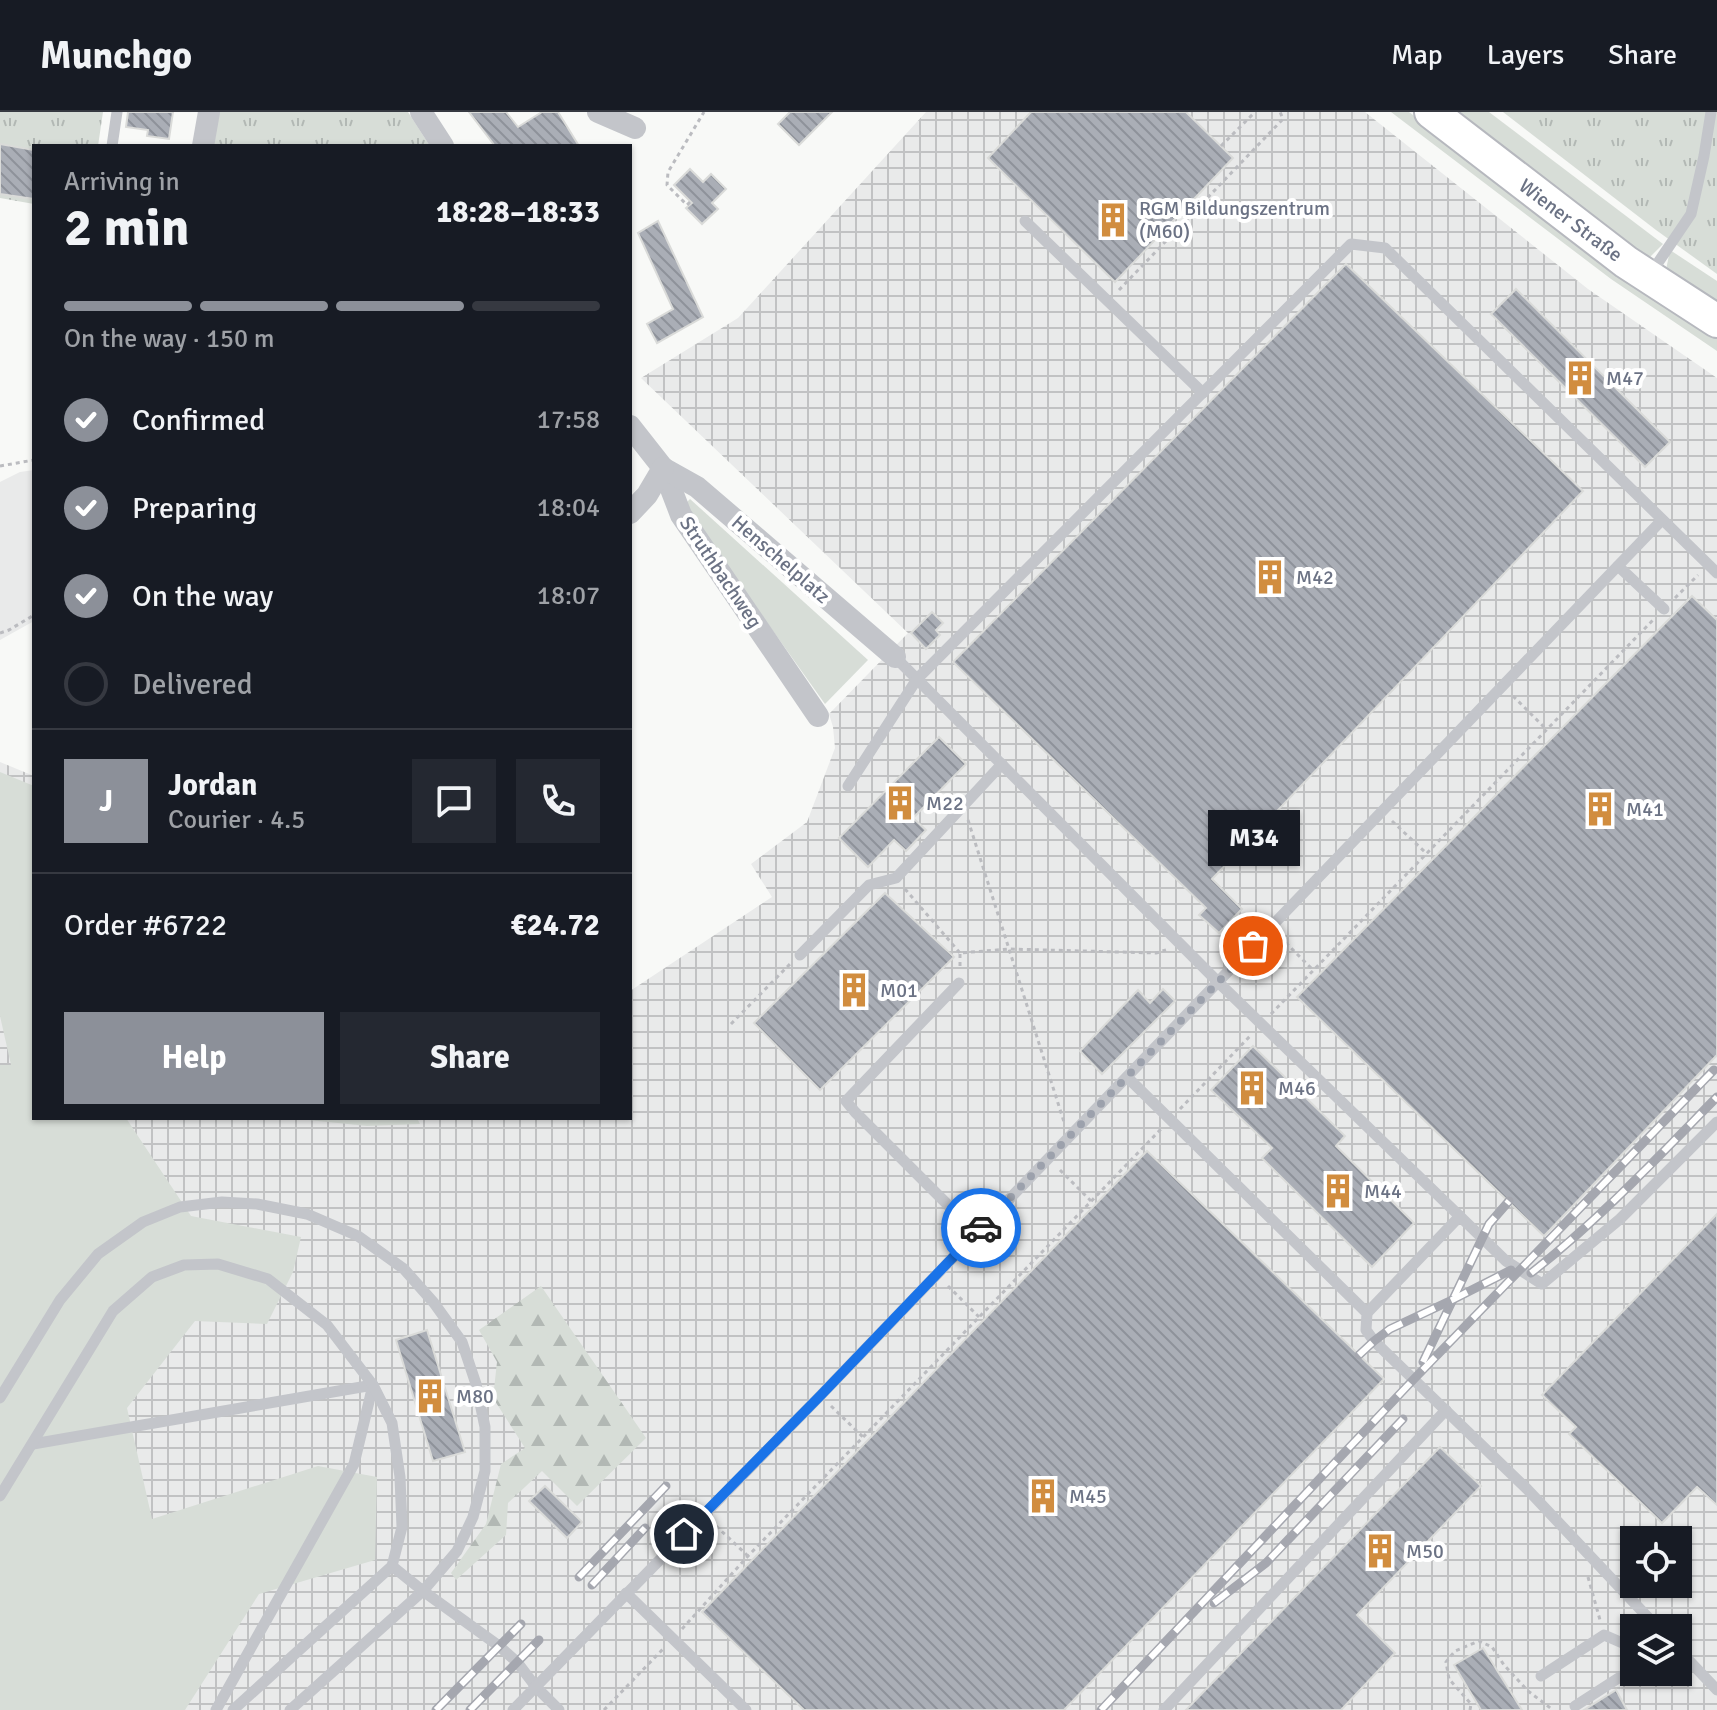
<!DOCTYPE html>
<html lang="en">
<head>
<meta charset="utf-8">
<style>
	:root { --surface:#171b24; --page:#242831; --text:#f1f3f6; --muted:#9ea1a6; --line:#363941; --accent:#8c9099 }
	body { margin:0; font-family:Signika,sans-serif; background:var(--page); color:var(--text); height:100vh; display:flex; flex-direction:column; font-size:30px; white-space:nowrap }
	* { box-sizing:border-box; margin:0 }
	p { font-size:26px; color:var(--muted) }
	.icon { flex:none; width:44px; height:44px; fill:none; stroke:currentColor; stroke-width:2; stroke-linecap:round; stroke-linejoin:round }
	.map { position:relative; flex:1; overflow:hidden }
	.drawer { position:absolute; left:32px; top:32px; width:600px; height:976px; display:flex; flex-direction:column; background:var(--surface); border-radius:0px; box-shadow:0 2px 6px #0004 }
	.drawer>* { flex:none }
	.fabs { position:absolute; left:1620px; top:1414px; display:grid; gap:16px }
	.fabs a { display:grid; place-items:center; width:72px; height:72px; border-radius:0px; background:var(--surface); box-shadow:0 2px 6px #0004; font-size:40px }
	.pin { position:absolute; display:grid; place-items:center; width:68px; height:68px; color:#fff; margin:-34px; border:4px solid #fff; border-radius:50%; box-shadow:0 2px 8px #0007 }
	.courier { position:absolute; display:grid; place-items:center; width:80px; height:80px; margin:-40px; border:6px solid #1a73e8; border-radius:50%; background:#fff; color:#222; box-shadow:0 2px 10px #0007 }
	.bubble { position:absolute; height:56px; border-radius:0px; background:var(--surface); box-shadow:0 2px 6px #0004; font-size:26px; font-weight:700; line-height:56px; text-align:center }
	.summary em { font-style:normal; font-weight:700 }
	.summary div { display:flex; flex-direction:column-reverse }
	.summary { display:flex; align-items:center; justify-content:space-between; height:136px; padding:0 32px }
	h1 { font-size:52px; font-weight:700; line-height:60px }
	.bar { display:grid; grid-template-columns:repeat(4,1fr); gap:12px 8px; align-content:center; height:96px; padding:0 32px }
	.bar i { height:10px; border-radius:6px; background:var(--line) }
	.bar .active { background:var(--accent) }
	.bar p { grid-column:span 4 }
	.line { display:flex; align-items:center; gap:20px; padding:0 32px; border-top:2px solid var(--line) }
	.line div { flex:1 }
	.round { display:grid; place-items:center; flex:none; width:84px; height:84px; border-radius:0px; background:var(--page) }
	ol { padding:0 32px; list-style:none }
	li { display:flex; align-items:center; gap:24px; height:88px }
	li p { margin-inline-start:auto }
	li .icon { padding:8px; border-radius:50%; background:var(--accent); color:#fff; stroke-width:4 }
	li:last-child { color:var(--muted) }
	li i { width:44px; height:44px; border:4px solid var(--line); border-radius:50% }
	.action { display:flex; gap:16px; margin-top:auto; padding:16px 32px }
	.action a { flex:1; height:92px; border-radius:0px; background:var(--accent); color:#fff; font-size:32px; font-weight:700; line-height:92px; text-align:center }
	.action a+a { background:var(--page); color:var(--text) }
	header { display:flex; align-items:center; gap:48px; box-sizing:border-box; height:112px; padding:0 40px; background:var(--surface); border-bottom:2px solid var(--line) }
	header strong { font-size:38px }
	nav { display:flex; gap:44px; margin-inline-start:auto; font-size:28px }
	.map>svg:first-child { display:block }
</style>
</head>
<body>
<header>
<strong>Munchgo</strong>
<nav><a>Map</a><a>Layers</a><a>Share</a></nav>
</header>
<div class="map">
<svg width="1717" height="1598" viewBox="0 0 1717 1598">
	<defs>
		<pattern id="industrial-grid" width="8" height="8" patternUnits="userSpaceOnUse" patternTransform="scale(2)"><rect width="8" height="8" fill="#e9eaea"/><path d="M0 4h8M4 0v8" fill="none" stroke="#c1c2c3"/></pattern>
		<pattern id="forest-firs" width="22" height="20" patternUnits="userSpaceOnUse" patternTransform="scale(2)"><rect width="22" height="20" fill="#d7ddd7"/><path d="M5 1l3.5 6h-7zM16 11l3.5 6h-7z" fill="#b2b8b4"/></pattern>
		<pattern id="park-tufts" width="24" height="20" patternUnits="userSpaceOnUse" patternTransform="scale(2)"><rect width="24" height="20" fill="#d7ddd7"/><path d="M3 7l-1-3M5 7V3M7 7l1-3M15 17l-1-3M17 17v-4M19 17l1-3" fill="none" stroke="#b2b8b4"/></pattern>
		<pattern id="building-back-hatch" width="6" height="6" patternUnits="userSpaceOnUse" patternTransform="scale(2)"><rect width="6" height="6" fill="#aaaeb6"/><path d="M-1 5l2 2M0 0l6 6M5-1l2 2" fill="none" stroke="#8e929a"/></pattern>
	</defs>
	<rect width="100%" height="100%" fill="#f8f9f7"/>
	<polygon fill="#e9eaea" points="34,358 34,509 0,528 0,370 20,360"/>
	<path fill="url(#industrial-grid)" fill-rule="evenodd" d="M926,0H1365L1588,177L1717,266V1598H0V650L34,664V1006H630V879L772,785L751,752L807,710L835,636L833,615L829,602L908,521L641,266L738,206ZM1634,1428H1678V1472H1634ZM1634,1516H1678V1560H1634Z"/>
	<g fill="#d7ddd7">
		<polygon points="1391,0 1409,0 1614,155 1717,226 1717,239 1611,167"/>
		<polygon points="1457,0 1489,0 1663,132 1649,146"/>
		<polygon points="1670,138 1717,169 1717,191 1666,158"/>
		<polygon points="690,387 868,548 825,592 687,398 685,392"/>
		<polygon points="0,660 34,674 34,1006 126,1006 191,1104 301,1125 293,1160 267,1212 195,1209 127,1296 152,1407 318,1354 377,1365 375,1448 259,1482 185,1598 0,1598 0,953 11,953 0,904"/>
		<polygon points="289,1006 417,1006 420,1012 367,1014"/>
	</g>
	<polygon fill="url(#forest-firs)" points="541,1174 646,1326 577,1394 542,1359 508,1391 506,1423 456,1468 451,1461 486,1412 501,1352 525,1336 493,1286 497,1250 479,1218"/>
	<g fill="url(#park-tufts)">
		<polygon points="0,0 103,0 98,34 34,34 34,92 0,86"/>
		<polygon points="218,0 408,0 430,34 212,34"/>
		<polygon points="1503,0 1717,0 1717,162 1656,118"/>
	</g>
	<g fill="url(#building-back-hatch)" stroke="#dadbd9" stroke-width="2">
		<polygon points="128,0 173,0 169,27 147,24 148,18 126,15"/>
		<polygon points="469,0 506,0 518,15 542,0 558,0 579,34 495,34"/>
		<polygon points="790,0 832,0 799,33 778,12"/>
		<polygon points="1031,0 1186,0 1233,46 1115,170 988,46"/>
		<polygon points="0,32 34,38 34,87 0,82"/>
		<polygon points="690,57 703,70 711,62 726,77 712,91 718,97 702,112 686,96 692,91 674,73"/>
		<polygon points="658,109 703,205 657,231 647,212 673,197 638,121"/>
		<polygon points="1346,152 1583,379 1212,767 1242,797 1219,821 1199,803 1206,796 953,550"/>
		<polygon points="1516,177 1670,330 1645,355 1491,202"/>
		<polygon points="1692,484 1717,508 1717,943 1544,1124 1297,885"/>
		<polygon points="932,500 943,511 936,518 940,523 926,537 911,521"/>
		<polygon points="939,625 966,652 913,706 926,718 906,739 894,728 868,755 839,726"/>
		<polygon points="885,781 954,845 820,978 754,911"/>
		<polygon points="1163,877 1175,889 1102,962 1080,939 1138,878 1150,891"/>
		<polygon points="1253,934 1345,1024 1336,1034 1414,1111 1372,1155 1262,1046 1272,1036 1211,978"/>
		<polygon points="1147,1039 1384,1267 1064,1598 804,1598 702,1500"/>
		<polygon points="1717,1102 1717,1393 1697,1375 1662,1411 1569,1322 1576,1315 1542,1283"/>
		<polygon points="427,1218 465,1340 433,1349 396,1228"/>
		<polygon points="1440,1335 1481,1374 1357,1503 1395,1541 1341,1598 1186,1598"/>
		<polygon points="545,1374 582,1410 567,1426 529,1389"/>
		<polygon points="1483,1536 1522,1598 1481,1598 1454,1553"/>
		<polygon points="1616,1578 1627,1598 1584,1598"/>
	</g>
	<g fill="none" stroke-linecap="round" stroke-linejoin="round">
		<g stroke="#b6b8be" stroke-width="36">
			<polyline id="secondary" points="1431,0 1626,150 1717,209"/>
		</g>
		<g stroke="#bbbcc0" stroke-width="3" stroke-dasharray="4 4" stroke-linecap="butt">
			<polyline points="1221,34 1255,0"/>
			<polyline points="690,90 687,93 667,73 668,60 704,0"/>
			<polyline points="1119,178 1283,7 1280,0"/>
			<polyline points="0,354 34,348"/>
			<polyline points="1675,486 1698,463"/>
			<polyline points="0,521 9,518 34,503"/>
			<polyline points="1513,584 1547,618"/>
			<polyline points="968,708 1064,1010"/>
			<polyline points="1392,709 1427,742"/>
			<polyline points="905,777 960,841"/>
			<polyline points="1280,825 1314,859"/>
			<polyline points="960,854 960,841 1009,837 1156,841 1166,838"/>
			<polyline points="1271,902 1653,508"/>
			<polyline points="731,912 790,852"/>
			<polyline points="1180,997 1252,922"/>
			<polyline points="1060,1058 1091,1089"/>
			<polyline points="948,1174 979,1205"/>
			<polyline points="831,1294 863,1325"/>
			<polyline points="716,1414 748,1444"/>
			<polyline points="1588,1465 1600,1508"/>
			<polyline points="682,1517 748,1444 1161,1017"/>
			<polyline points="604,1598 663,1537"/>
			<polyline points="1470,1598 1471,1592 1449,1567 1446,1550 1455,1539 1479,1529 1492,1535 1504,1553 1528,1579 1553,1598"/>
		</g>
		<g stroke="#c3c5ca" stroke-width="11">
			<polyline points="112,34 117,0"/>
			<polyline points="1025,109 1203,281"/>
			<polyline points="1651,161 1691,102 1704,44 1711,0"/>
			<polyline points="1618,454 1664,497"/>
			<polyline points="895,545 1218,870 1506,1149 1542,1172 1620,1107 1717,1010"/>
			<polyline points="848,674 917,567 1351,132 1385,136 1717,461"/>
			<polyline points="800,843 869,773 896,766 1002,652"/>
			<polyline points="959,871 846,989 855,1000 976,1121"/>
			<polyline points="1127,965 1367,1201 1366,1218 1374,1229 1527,1377 1658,1516"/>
			<polyline points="1367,1201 1460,1104"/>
			<polyline points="0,1286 60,1188 98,1142 143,1110 180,1095 222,1090 257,1092 307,1102 358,1124 404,1157 434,1191 462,1230 476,1272 485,1315 485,1359 473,1405 457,1439 423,1479 290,1598"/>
			<polyline points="33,1332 373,1273 354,1352 216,1598"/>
			<polyline points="0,1384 113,1199 152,1165 184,1153 218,1152 268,1167 327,1213 373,1273 392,1311 400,1365 402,1415 392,1454"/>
			<polyline points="626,1481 746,1598"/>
			<polyline points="1678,1537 1717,1578"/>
			<polyline points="1541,1564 1604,1523 1634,1536"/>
			<polyline points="1575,1594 1634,1556"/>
			<polyline points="233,1598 392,1454 423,1479 499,1534 517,1550 536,1575 559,1598"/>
			<polyline points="513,1598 821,1283 1662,408"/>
			<polyline points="1164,1598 1446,1298"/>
		</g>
		<g stroke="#c3c5ca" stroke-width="22">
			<polyline points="421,0 443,34"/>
			<polyline points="598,0 635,16"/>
			<polyline points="203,34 209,0"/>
			<polyline points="630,314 663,356 681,403 818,604"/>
			<polyline points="663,356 697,375 895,545"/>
			<polyline points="630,401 647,383 663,356"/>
		</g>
		<use href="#secondary" stroke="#fff" stroke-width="32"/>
		<g stroke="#a5a7af" stroke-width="9">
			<g id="rail">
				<path d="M1531,1161C1599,1108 1657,1046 1717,985"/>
				<polyline points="1359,1243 1374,1229 1390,1217 1452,1188 1511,1158"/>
				<polyline points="1423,1250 1489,1112 1509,1089"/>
				<polyline points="579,1465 666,1374"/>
				<polyline points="592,1473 645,1416"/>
				<polyline points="1214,1491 1266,1451 1403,1307"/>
				<polyline points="436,1598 521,1512"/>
				<polyline points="470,1598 539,1528"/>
				<polyline points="1101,1598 1413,1268 1714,958"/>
			</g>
		</g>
		<use href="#rail" stroke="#fff" stroke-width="6" stroke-dasharray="18" stroke-linecap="butt"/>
	</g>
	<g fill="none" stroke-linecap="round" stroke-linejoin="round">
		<polyline stroke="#9ca1ac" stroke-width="8" stroke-dasharray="0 14.4" points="981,1116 1253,834"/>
		<polyline stroke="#1a73e8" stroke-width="10" points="684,1422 821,1283 981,1116"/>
	</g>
	<defs>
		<g id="building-bare" transform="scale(2.76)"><path d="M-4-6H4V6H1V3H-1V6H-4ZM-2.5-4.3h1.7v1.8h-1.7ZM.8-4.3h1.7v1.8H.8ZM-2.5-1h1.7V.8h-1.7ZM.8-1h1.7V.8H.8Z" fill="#d18d3f" stroke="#fff" stroke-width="2.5" paint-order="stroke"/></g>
	</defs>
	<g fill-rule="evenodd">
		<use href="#building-bare" x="1113" y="108"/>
		<use href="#building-bare" x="1580" y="266"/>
		<use href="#building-bare" x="1270" y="465"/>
		<use href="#building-bare" x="900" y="691"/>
		<use href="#building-bare" x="1600" y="697"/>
		<use href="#building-bare" x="854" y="878"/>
		<use href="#building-bare" x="1252" y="976"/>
		<use href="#building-bare" x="1338" y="1079"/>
		<use href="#building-bare" x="430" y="1284"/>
		<use href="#building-bare" x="1043" y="1384"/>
		<use href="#building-bare" x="1380" y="1439"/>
	</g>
	<g text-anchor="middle" stroke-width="8" stroke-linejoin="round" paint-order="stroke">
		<g font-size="20" fill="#6b7284" stroke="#fff" text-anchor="start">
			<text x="1139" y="103">RGM Bildungszentrum<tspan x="1139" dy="23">(M60)</tspan></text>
			<text x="1606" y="273">M47</text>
			<text x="1296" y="472">M42</text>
			<text x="926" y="698">M22</text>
			<text x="1626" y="704">M41</text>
			<text x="880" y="885">M01</text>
			<text x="1278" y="983">M46</text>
			<text x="1364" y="1086">M44</text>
			<text x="456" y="1291">M80</text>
			<text x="1069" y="1391">M45</text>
			<text x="1406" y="1446">M50</text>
		</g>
		<g font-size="20" fill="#6b7284" stroke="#fff">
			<text transform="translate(1571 108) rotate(37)" y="7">Wiener Straße</text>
			<text transform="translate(781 447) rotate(41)" y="7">Henschelplatz</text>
			<text transform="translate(721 460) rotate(56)" y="7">Struthbachweg</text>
		</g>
	</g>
</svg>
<div class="fabs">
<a><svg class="icon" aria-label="locate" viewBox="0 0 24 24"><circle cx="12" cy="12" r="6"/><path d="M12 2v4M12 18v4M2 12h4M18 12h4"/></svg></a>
<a><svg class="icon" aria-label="layers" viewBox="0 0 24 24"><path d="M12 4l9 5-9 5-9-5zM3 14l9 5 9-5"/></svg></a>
</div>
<div class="pin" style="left:1253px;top:834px;background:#ea580c"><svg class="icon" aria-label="bag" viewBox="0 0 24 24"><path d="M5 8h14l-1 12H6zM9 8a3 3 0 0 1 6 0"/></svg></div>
<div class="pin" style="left:684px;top:1422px;background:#1f2937"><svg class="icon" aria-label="home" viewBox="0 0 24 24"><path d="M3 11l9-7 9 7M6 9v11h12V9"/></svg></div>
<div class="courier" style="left:981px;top:1116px"><svg class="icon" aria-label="car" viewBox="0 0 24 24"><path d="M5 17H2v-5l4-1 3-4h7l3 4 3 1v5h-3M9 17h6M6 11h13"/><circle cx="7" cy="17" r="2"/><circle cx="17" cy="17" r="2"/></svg></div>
<div class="bubble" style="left:1208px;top:698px;width:92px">M34</div>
<section class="drawer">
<div class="summary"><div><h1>2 min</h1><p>Arriving in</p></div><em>18:28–18:33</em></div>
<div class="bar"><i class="active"></i><i class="active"></i><i class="active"></i><i></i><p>On the way · 150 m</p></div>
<ol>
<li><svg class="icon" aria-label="check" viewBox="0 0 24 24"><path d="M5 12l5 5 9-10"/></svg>Confirmed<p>17:58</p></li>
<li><svg class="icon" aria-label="check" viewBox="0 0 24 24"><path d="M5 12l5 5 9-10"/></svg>Preparing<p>18:04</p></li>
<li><svg class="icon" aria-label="check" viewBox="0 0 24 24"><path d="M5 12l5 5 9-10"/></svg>On the way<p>18:07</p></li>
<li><i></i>Delivered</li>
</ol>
<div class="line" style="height:144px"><b class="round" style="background:var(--accent);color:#fff">J</b><div><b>Jordan</b><p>Courier · 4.5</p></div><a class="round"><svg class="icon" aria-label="chat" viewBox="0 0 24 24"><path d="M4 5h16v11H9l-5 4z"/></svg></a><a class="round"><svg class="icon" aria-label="phone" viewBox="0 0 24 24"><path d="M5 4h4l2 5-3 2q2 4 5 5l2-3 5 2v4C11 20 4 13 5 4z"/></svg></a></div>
<div class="line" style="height:104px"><div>Order #6722</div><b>€24.72</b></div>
<div class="action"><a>Help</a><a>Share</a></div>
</section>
</div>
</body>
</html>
